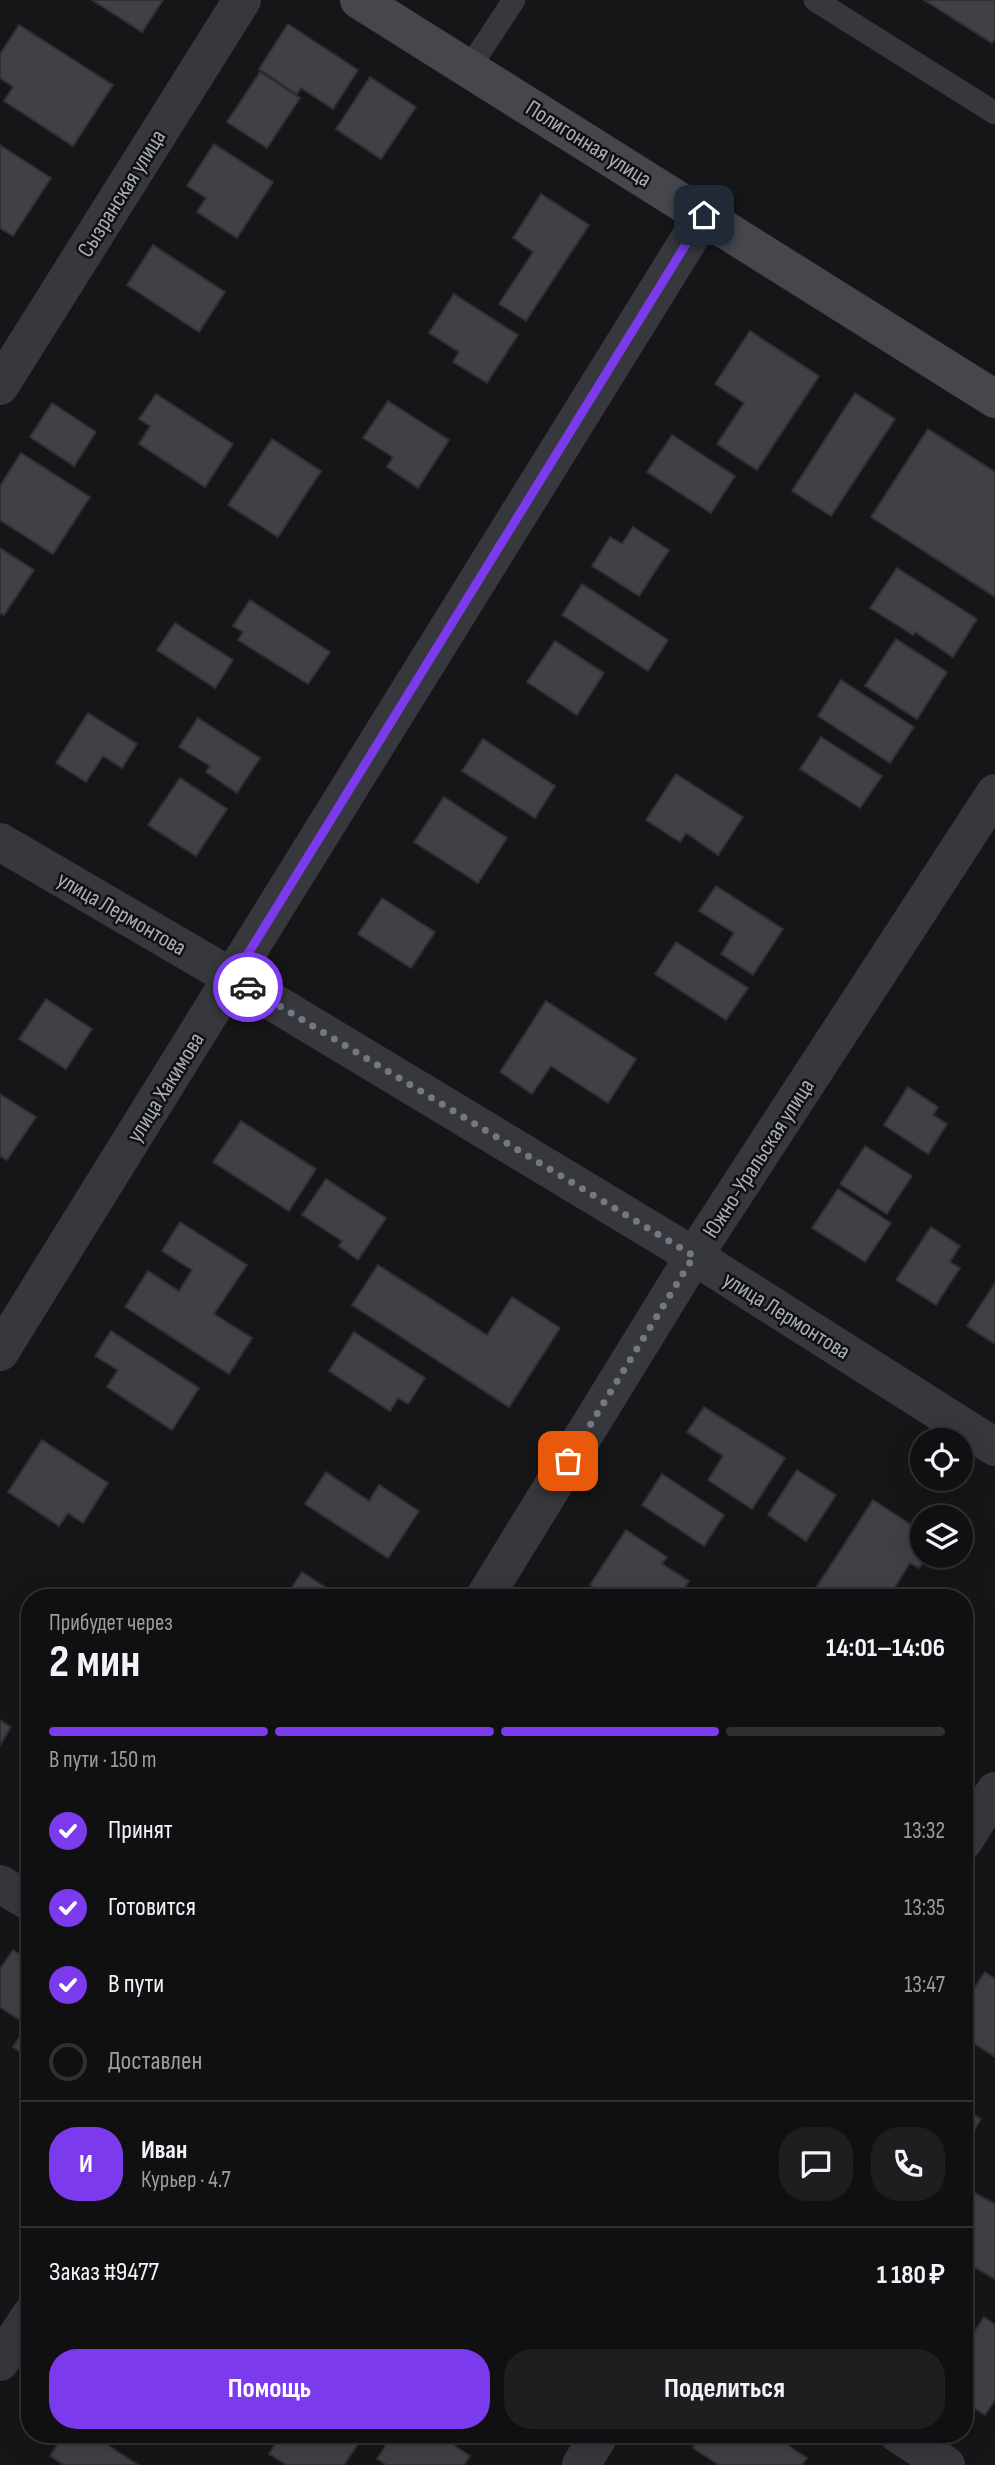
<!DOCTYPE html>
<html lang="ru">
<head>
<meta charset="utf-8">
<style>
	:root { --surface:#101012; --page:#1e1e20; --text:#f1f3f6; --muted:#9c9d9f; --line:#303032; --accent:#7c3aed }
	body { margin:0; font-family:"Sofia Sans Condensed",sans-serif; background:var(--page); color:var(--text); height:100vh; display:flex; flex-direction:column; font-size:26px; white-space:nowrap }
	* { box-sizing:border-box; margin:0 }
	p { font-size:23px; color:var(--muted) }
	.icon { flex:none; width:38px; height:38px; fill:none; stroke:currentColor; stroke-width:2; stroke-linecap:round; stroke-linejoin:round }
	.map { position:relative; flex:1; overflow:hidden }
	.drawer { position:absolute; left:21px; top:1589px; width:952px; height:854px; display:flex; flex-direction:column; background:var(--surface); border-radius:28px; box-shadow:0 7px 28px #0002,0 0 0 2px var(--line) }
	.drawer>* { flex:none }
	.controls { position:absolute; left:910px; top:1428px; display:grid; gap:14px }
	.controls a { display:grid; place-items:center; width:63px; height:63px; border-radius:50%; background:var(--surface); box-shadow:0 7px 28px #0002,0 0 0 2px var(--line); font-size:35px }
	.pin { position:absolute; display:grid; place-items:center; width:60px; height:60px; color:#fff; margin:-30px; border-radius:14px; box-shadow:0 4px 10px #0006 }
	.courier { position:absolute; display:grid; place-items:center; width:70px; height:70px; margin:-35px; border:5px solid #7c3aed; border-radius:50%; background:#fff; color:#222; box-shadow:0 2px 9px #0007 }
	.summary em { font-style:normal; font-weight:700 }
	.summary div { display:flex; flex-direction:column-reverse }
	.summary { display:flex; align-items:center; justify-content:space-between; height:119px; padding:0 28px }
	h1 { font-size:46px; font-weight:700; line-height:52px }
	.bar { display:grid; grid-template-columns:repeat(4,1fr); gap:10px 7px; align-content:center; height:84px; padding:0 28px }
	.bar i { height:9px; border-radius:5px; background:var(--line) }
	.bar .selected { background:var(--accent) }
	.bar p { grid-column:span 4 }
	.line { display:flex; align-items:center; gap:18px; padding:0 28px; border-top:2px solid var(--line) }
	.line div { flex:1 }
	.round { display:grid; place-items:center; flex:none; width:74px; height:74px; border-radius:28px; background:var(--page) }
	ol { padding:0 28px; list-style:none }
	li { display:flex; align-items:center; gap:21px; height:77px }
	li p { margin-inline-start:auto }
	li .icon { padding:7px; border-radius:50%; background:var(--accent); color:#fff; stroke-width:4 }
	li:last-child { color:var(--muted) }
	li i { width:38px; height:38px; border:4px solid var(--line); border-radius:50% }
	.action { display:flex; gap:14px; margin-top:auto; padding:14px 28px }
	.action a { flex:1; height:80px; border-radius:28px; background:var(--accent); color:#fff; font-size:28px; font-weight:700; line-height:80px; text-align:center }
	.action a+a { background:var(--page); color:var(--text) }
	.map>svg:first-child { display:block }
</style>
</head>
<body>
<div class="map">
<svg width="995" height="2465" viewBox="0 0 995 2465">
	<rect width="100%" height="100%" fill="#161618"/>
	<g fill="#404145" stroke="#303034" stroke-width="2">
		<polygon points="92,0 163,0 142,32"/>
		<polygon points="924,0 995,0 995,38 992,43"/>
		<polygon points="288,24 358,70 333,109 301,88 297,94 259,69"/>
		<polygon points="19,25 113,85 73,146 4,101 13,87 0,78 0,54"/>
		<polygon points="260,72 300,98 267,148 227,122"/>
		<polygon points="370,77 416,107 381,159 336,129"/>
		<polygon points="214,144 273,182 237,238 197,212 206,198 187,186"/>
		<polygon points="0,145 51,178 13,236 0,228"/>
		<polygon points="541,194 589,225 526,321 499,304 533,252 513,238"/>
		<polygon points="153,245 225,292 199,332 127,285"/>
		<polygon points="454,294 518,335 487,383 453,362 459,352 429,333"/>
		<polygon points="750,331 819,376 757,470 717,444 744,403 715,384"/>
		<polygon points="855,393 895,419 831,516 792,491"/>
		<polygon points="156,394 233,444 205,487 139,444 150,426 139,419"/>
		<polygon points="388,401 449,440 418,488 387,467 393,457 363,438"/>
		<polygon points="52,403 96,432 74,466 30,437"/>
		<polygon points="928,429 995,472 995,597 871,517"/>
		<polygon points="672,435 735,476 711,513 647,472"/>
		<polygon points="272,439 321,471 278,537 228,505"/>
		<polygon points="21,453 90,497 53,554 0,520 0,486"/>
		<polygon points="633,527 669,550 639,596 592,566 610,537 622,544"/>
		<polygon points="0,548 34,570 4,615 0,613"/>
		<polygon points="897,568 977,619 953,657 915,632 913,635 870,608"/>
		<polygon points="582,584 668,640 648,671 562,615"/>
		<polygon points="250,600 330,652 308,684 238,640 243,632 233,626"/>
		<polygon points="175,623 233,660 215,688 157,650"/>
		<polygon points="896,639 947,672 917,719 865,686"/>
		<polygon points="555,641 604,673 577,715 527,682"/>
		<polygon points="841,680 914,727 890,763 818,716"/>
		<polygon points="88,713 137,744 122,768 103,756 86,782 56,763"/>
		<polygon points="198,718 260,758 237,793 206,772 210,766 179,747"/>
		<polygon points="821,737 882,776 860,808 800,769"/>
		<polygon points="483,739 555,786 535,818 462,771"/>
		<polygon points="676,774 743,817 718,855 686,833 680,842 646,820"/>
		<polygon points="180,778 227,809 196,856 148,825"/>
		<polygon points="444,797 507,838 478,883 414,842"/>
		<polygon points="716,886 783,929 753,975 721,954 734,933 699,911"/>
		<polygon points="382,898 435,932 411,968 358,934"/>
		<polygon points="676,942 748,988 726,1020 655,974"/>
		<polygon points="46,999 92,1029 66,1069 19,1039"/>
		<polygon points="546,1001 636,1059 608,1103 551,1066 532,1094 500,1072"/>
		<polygon points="908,1087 938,1107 933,1115 947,1124 928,1154 884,1125"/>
		<polygon points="0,1094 36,1117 7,1160 0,1156"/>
		<polygon points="241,1121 316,1169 289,1211 213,1162"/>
		<polygon points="865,1146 912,1176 887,1214 840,1184"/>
		<polygon points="326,1179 386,1218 358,1260 339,1246 342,1241 302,1215"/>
		<polygon points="838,1189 891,1223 865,1262 812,1228"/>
		<polygon points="180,1222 247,1265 214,1314 252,1338 229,1374 125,1307 148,1271 179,1291 192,1270 162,1251"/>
		<polygon points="931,1227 960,1246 950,1262 960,1268 936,1305 896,1280"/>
		<polygon points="378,1265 487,1335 512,1297 560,1328 509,1407 352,1305"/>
		<polygon points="995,1283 995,1344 967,1326"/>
		<polygon points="111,1331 199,1388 172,1430 107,1387 118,1370 95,1356"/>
		<polygon points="354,1332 425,1378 408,1404 398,1398 390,1411 329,1371"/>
		<polygon points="704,1407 785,1458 752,1509 708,1480 723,1456 687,1432"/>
		<polygon points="42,1440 108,1483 83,1523 68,1513 59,1526 8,1492"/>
		<polygon points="797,1470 836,1495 806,1541 768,1515"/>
		<polygon points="326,1472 369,1501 379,1485 419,1511 388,1558 305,1504"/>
		<polygon points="662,1474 724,1515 704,1546 642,1505"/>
		<polygon points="873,1500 922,1532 922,1556 927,1556 919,1568 910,1563 888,1598 824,1598 814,1591"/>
		<polygon points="626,1530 667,1557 662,1564 689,1581 678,1598 609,1598 590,1585"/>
		<polygon points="302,1572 342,1598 285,1598"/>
		<polygon points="0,1720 11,1727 0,1745"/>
		<polygon points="13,1950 30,1961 30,2021 27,2025 0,2007 0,1969"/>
		<polygon points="985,1972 995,1979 995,2057 964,2037 964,2004"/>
		<polygon points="30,2021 30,2058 13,2047"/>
		<polygon points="964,2110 981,2119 964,2147"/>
		<polygon points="964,2187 995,2204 995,2279 964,2261"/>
		<polygon points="984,2317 995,2325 995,2400 985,2415 964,2402 964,2363 968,2358 964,2355 964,2347"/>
		<polygon points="64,2434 91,2434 138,2465 64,2465 50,2456"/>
		<polygon points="282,2434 356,2434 362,2438 344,2465 287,2465 269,2454"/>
		<polygon points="393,2434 437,2434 470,2456 464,2465 387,2465 377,2459"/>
		<polygon points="702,2434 771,2434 807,2458 802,2465 719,2465 693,2448"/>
	</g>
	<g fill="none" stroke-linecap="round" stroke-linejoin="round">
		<g stroke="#37383d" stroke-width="23">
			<polyline points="815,0 995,113"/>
			<polyline points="469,68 514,0"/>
		</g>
		<g stroke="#37383d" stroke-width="38">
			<polyline points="0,386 242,0"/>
			<polyline points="0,842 233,978 694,1256 995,1447"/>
			<polyline points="0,1352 704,215"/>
			<polyline points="484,1598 694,1256 995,793"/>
			<polyline points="0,1884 30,1902"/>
			<polyline points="0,2362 30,2316"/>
			<polyline points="898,2434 946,2465"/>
		</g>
		<g stroke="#37383d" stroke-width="38">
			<polyline points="964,1841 995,1791"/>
			<polyline points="581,2465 600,2434"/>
		</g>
		<polyline stroke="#45474d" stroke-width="38" points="359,0 995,399"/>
	</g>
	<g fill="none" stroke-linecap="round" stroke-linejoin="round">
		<polyline stroke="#757880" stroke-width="7" stroke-dasharray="0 12.6" points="248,987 694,1256 568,1461"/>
		<polyline stroke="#7c3aed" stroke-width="9" points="248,987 233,978 704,215"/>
	</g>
	<g text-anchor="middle" stroke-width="5" stroke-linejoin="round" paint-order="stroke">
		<g font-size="23" fill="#a8adb8" stroke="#111113">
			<text transform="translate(589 143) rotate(32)" y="8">Полигонная улица</text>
			<text transform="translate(121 193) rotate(-58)" y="8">Сызранская улица</text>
			<text transform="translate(122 913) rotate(30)" y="8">улица Лермонтова</text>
			<text transform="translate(165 1087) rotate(-58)" y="8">улица Хакимова</text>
			<text transform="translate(758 1158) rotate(-57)" y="8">Южно-Уральская улица</text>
			<text transform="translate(787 1315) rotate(32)" y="8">улица Лермонтова</text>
		</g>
	</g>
</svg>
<div class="controls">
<a><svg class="icon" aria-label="locate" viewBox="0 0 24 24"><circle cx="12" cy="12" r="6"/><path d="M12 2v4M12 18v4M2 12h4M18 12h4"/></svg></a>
<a><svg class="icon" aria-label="layers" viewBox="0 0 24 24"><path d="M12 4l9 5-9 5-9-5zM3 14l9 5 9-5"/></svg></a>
</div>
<div class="pin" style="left:568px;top:1461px;background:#ea580c"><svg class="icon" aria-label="bag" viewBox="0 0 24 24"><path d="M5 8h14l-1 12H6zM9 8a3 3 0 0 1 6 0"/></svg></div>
<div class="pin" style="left:704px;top:215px;background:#1f2937"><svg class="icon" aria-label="home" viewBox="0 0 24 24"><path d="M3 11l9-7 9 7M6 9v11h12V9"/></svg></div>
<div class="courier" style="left:248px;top:987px"><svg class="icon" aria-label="car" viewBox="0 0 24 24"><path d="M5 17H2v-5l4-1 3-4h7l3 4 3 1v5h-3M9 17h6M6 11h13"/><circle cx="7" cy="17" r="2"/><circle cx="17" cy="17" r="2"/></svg></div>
<section class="drawer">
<div class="summary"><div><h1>2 мин</h1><p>Прибудет через</p></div><em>14:01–14:06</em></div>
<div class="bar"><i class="selected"></i><i class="selected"></i><i class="selected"></i><i></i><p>В пути · 150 m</p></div>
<ol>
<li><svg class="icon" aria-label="check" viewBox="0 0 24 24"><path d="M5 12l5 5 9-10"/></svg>Принят<p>13:32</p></li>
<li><svg class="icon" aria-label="check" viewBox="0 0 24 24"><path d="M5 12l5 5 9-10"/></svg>Готовится<p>13:35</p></li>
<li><svg class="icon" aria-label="check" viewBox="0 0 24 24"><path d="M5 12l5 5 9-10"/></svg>В пути<p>13:47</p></li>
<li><i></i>Доставлен</li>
</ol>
<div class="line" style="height:126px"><b class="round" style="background:var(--accent);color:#fff">И</b><div><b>Иван</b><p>Курьер · 4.7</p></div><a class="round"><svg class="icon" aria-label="chat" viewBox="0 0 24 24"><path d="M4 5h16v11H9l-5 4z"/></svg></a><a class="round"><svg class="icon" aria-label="phone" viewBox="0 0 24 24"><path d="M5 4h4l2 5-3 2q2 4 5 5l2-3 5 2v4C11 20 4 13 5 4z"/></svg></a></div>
<div class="line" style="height:91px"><div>Заказ #9477</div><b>1 180 ₽</b></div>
<div class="action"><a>Помощь</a><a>Поделиться</a></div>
</section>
</div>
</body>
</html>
